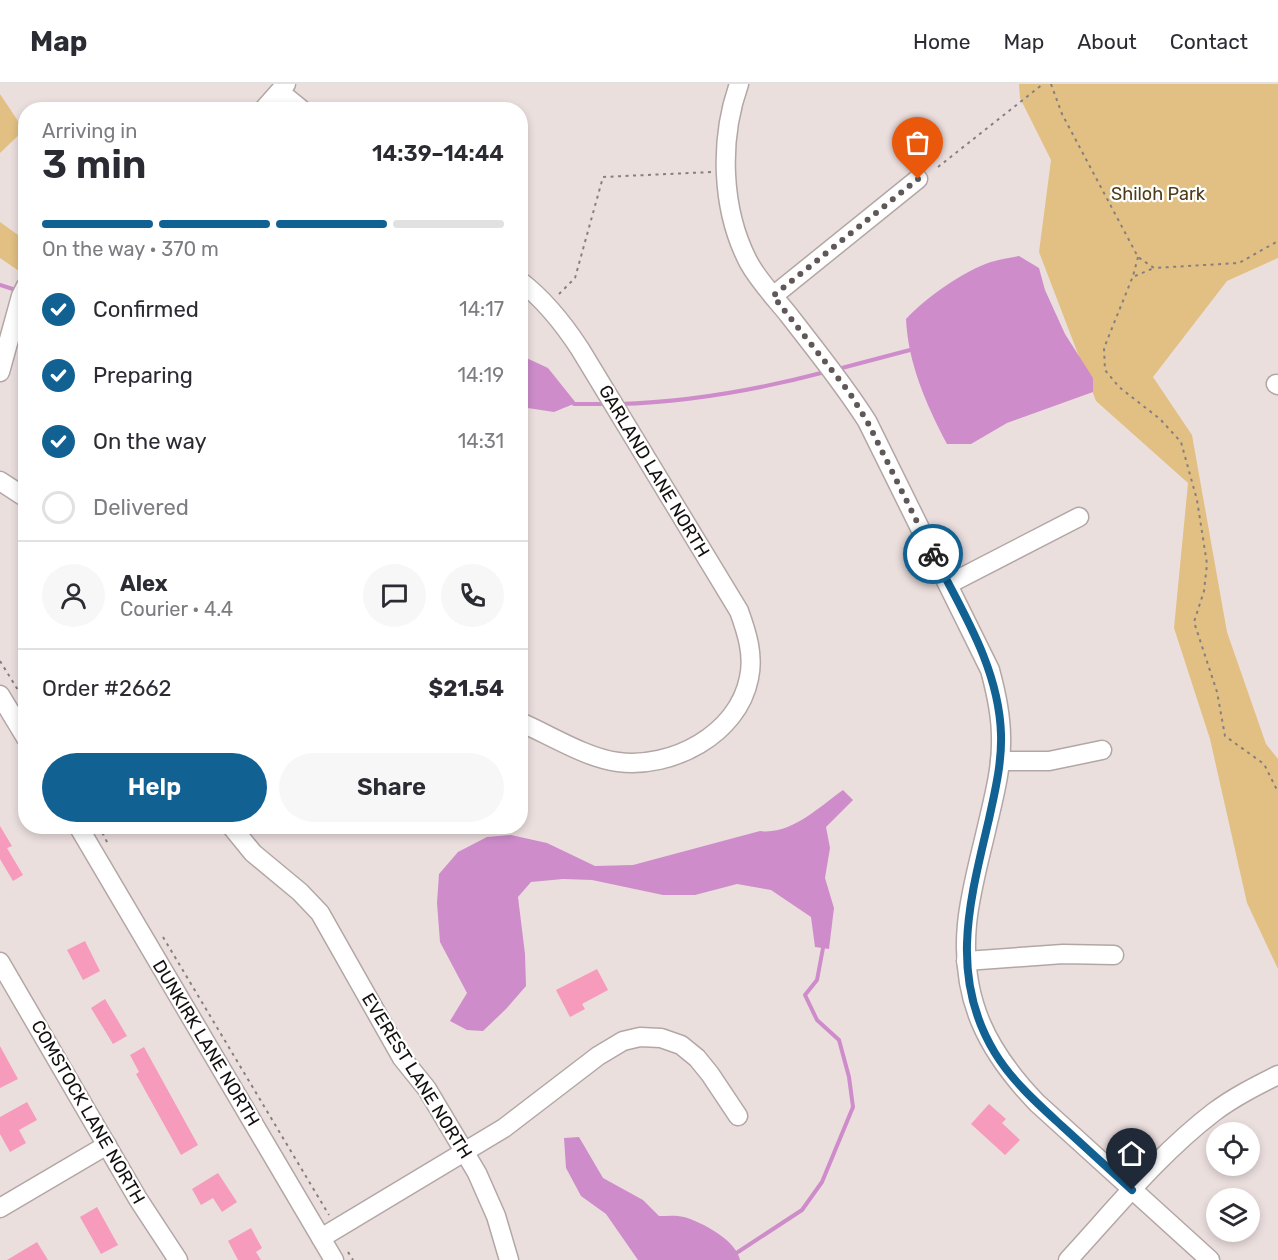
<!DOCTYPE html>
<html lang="en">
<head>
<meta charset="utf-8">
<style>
	:root { --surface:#fff; --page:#f7f7f7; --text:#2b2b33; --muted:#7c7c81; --line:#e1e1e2; --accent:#126193 }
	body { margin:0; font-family:Rubik,sans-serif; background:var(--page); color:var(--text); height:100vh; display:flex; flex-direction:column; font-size:22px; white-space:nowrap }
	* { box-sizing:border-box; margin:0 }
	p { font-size:20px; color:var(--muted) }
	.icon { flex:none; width:33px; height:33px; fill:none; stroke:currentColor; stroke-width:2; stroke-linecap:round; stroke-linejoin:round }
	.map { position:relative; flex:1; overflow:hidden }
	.panel { position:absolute; left:18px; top:18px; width:510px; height:732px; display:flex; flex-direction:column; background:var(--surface); border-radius:24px; box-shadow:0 3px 9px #0003 }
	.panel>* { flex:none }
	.controls { position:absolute; left:1206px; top:1038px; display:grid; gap:12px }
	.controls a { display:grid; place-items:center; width:54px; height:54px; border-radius:50%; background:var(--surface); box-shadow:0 3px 9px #0003; font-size:30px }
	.pin { position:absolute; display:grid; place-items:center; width:51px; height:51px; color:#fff; margin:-62px -26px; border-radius:50% 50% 50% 0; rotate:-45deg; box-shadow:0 0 6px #0007 }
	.pin .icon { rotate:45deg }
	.courier { position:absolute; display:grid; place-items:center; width:60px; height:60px; margin:-30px; border:4px solid #126193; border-radius:50%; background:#fff; color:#222; box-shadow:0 2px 8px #0007 }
	.summary em { font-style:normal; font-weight:600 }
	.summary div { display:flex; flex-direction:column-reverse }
	.summary { display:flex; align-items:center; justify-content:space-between; height:102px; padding:0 24px }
	h1 { font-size:39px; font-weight:600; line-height:45px }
	.bar { display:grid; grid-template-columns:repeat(4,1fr); gap:9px 6px; align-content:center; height:72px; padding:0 24px }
	.bar i { height:8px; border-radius:4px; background:var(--line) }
	.bar .selected { background:var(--accent) }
	.bar p { grid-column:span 4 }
	.line { display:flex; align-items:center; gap:15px; padding:0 24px; border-top:2px solid var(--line) }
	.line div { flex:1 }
	.round { display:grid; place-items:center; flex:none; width:63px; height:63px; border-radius:32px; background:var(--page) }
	ol { padding:0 24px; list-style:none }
	li { display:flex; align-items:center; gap:18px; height:66px }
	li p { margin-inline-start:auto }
	li .icon { padding:6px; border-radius:50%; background:var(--accent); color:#fff; stroke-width:4 }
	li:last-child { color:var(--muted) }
	li i { width:33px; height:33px; border:3px solid var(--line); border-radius:50% }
	.button { display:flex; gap:12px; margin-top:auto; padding:12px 24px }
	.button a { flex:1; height:69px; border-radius:36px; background:var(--accent); color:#fff; font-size:24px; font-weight:600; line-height:69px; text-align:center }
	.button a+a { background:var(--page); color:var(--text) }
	header { display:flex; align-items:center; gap:36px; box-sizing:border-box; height:84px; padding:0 30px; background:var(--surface); border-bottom:2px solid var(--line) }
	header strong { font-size:28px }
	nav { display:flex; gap:33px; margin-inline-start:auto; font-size:21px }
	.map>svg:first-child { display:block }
</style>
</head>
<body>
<header>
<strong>Map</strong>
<nav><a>Home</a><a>Map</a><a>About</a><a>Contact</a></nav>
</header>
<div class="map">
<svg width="1278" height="1176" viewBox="0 0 1278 1176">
	<rect width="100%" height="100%" fill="#ebdfde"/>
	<g fill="#e2c083">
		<polygon points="1019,0 1278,0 1278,174 1227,197 1153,293 1192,351 1227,548 1266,660 1278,675 1278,885 1247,819 1210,655 1174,544 1188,399 1096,317 1039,168 1051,76 1020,14"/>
		<polygon points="0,10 24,46 0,69"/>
		<polygon points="0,138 25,156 25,184 22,189 0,174"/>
	</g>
	<g fill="#ce8ccb">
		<path d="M1019,172L1039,184L1045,206L1065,250L1093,294V308L1007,339L971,360H947C926,320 908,279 906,235C924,215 965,186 991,178C1000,175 1010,174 1019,172Z"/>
		<polygon points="520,271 548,284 576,319 554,328 521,323"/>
		<path d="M843,706L853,716L826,743L830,764L825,794L834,824L829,865L815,863L811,833L771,806L737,800L695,811H663L592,796L563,795L531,798L518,813L525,870L526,902L506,925L483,947L467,946L450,937L467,909L440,858L437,819L439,790L458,768L487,753L511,751L547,759L595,782L633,781L760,747C791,751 819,723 843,706Z"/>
		<path d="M579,1053L603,1094L643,1116L659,1132C667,1132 676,1131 684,1133C702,1138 737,1157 740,1176H638L606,1130L581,1112L566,1084L564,1054Z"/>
	</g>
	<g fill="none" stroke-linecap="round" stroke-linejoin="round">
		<g stroke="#ce8ccb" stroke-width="4">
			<polyline points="0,201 19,207"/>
			<polyline points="838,285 910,266"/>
			<polyline points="574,320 606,320"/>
			<path d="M619,320C689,318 757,306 825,288"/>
			<polyline points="738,1168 802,1126 822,1098 853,1023 849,993 839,956 817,936 805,911 817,896 823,864"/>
		</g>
	</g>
	<g fill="#f69bbc">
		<polygon points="0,742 12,762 7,764 23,791 13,797 0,775"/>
		<polygon points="85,857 100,887 83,896 67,866"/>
		<polygon points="597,885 608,906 582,920 585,925 570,933 556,906"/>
		<polygon points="105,915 127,952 113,960 91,924"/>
		<polygon points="0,962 18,995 0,1004"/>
		<polygon points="144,963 198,1061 181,1071 136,990 139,988 130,971"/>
		<polygon points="27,1018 37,1036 19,1046 26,1059 10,1068 0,1050 0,1033"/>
		<polygon points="989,1020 1006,1035 1002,1039 1020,1056 1005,1071 971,1040"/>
		<polygon points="218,1089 237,1118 222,1128 213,1114 201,1121 192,1105"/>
		<polygon points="97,1123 118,1161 101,1170 80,1133"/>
		<polygon points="251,1144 262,1164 256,1168 261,1176 238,1176 228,1157"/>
		<polygon points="37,1158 48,1176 7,1176"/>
	</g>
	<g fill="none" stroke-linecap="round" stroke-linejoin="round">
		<g stroke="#b3a7a6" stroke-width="21">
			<g id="minor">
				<path d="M739,0C719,56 721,126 749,179C759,197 775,214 788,230C815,265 843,299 867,337L990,586C996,608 1001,630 1001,653C1002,685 993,716 986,747C979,777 970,809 967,840C960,915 987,967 1037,1019L1210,1176"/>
				<polyline points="280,8 302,26"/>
				<polyline points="263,26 286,0"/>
				<path d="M520,197C545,216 563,239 580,265L739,527C747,549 754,571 749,594C738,651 671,685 618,678C586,674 550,651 520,638"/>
				<polyline points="773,212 918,95"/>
				<polyline points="0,288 21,212 26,202"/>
				<polyline points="1276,300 1278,301"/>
				<polyline points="0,397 26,414"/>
				<polyline points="949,500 1079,433"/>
				<polyline points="0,611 26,654"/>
				<polyline points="1000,677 1049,677 1102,666"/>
				<polyline points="78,742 334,1176"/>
				<polyline points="231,742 253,769 300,808 320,829 402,974 427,1005 477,1089 496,1132 509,1176"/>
				<polyline points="966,877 1063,870 1114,871"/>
				<polyline points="0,878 138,1115 178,1176"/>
				<polyline points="0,1124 107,1061"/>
				<polyline points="321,1154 504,1044 598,972 623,957 640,953 661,954 681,961 697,974 710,990 738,1032"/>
				<path d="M1068,1176C1115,1125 1159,1070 1214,1028C1234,1013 1256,1002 1278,991"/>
			</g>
		</g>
		<g stroke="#877f7e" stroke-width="2" stroke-dasharray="3 4.5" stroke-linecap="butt">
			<polyline points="1051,0 1062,30 1138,173 1154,184 1239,179 1278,157"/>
			<polyline points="938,83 1043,0"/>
			<polyline points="1138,173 1133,192 1104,264 1105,286 1119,303 1160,335 1181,358 1197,416 1207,480 1204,507 1194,538 1217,608 1225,652 1264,680 1278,708"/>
			<polyline points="1135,192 1154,184"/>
			<polyline points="559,210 575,194 603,93 712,88"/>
			<polyline points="0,577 26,619"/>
			<polyline points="99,742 108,760"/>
			<polyline points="163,853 329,1131"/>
			<polyline points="348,1168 353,1176"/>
		</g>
		<use href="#minor" stroke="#fff" stroke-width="18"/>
	</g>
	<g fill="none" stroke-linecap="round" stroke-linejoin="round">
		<polyline stroke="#605858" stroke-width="6" stroke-dasharray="0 10.8" points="918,95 773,212 849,308 867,337 933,470"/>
		<path stroke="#126193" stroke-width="8" d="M933,470C962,527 999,584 1001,650C1002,679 995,707 989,735C970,816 948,892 995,969C1012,997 1038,1020 1062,1042C1085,1063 1109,1085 1132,1106"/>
	</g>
	<g text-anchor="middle" stroke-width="4.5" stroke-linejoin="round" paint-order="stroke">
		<g font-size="18" fill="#4e3b17" stroke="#fff">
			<text x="1158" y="116">Shiloh Park</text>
		</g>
		<g font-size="18" fill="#151010" stroke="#fff">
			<text transform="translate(654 387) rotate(59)" y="6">GARLAND LANE NORTH</text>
			<text transform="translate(206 959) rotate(59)" y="6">DUNKIRK LANE NORTH</text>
			<text transform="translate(417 992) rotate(58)" y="6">EVEREST LANE NORTH</text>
			<text transform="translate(88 1028) rotate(60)" y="6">COMSTOCK LANE NORTH</text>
		</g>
	</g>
</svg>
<div class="controls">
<a><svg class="icon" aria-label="locate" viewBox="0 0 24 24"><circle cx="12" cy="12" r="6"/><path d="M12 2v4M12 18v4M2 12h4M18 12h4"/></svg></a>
<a><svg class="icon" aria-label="layers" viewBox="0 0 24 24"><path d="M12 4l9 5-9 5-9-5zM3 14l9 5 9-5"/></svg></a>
</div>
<div class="pin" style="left:918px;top:95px;background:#ea580c"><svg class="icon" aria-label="bag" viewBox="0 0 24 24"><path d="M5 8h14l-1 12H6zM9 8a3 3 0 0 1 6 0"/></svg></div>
<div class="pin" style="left:1132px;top:1106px;background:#1f2937"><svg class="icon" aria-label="home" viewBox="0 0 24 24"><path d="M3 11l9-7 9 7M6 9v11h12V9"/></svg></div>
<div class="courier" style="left:933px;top:470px"><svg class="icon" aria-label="bike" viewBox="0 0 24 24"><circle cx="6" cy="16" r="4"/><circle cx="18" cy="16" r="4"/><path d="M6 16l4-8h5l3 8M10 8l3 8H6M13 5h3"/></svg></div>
<section class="panel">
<div class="summary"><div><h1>3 min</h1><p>Arriving in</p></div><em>14:39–14:44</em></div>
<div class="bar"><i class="selected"></i><i class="selected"></i><i class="selected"></i><i></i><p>On the way · 370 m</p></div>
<ol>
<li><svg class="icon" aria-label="check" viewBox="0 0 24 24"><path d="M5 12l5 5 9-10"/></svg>Confirmed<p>14:17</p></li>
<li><svg class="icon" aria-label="check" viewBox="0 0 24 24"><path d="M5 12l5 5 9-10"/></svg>Preparing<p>14:19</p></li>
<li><svg class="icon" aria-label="check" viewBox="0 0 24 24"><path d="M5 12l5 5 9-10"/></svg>On the way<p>14:31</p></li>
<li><i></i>Delivered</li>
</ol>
<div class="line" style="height:108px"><a class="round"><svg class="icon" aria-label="person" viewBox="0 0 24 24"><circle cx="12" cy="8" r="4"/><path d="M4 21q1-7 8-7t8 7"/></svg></a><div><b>Alex</b><p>Courier · 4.4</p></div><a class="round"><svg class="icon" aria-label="chat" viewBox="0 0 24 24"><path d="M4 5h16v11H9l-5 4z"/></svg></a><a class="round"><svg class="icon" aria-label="phone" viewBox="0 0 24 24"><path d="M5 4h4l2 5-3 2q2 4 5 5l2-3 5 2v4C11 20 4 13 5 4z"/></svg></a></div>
<div class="line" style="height:78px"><div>Order #2662</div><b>$21.54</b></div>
<div class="button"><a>Help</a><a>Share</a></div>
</section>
</div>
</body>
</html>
